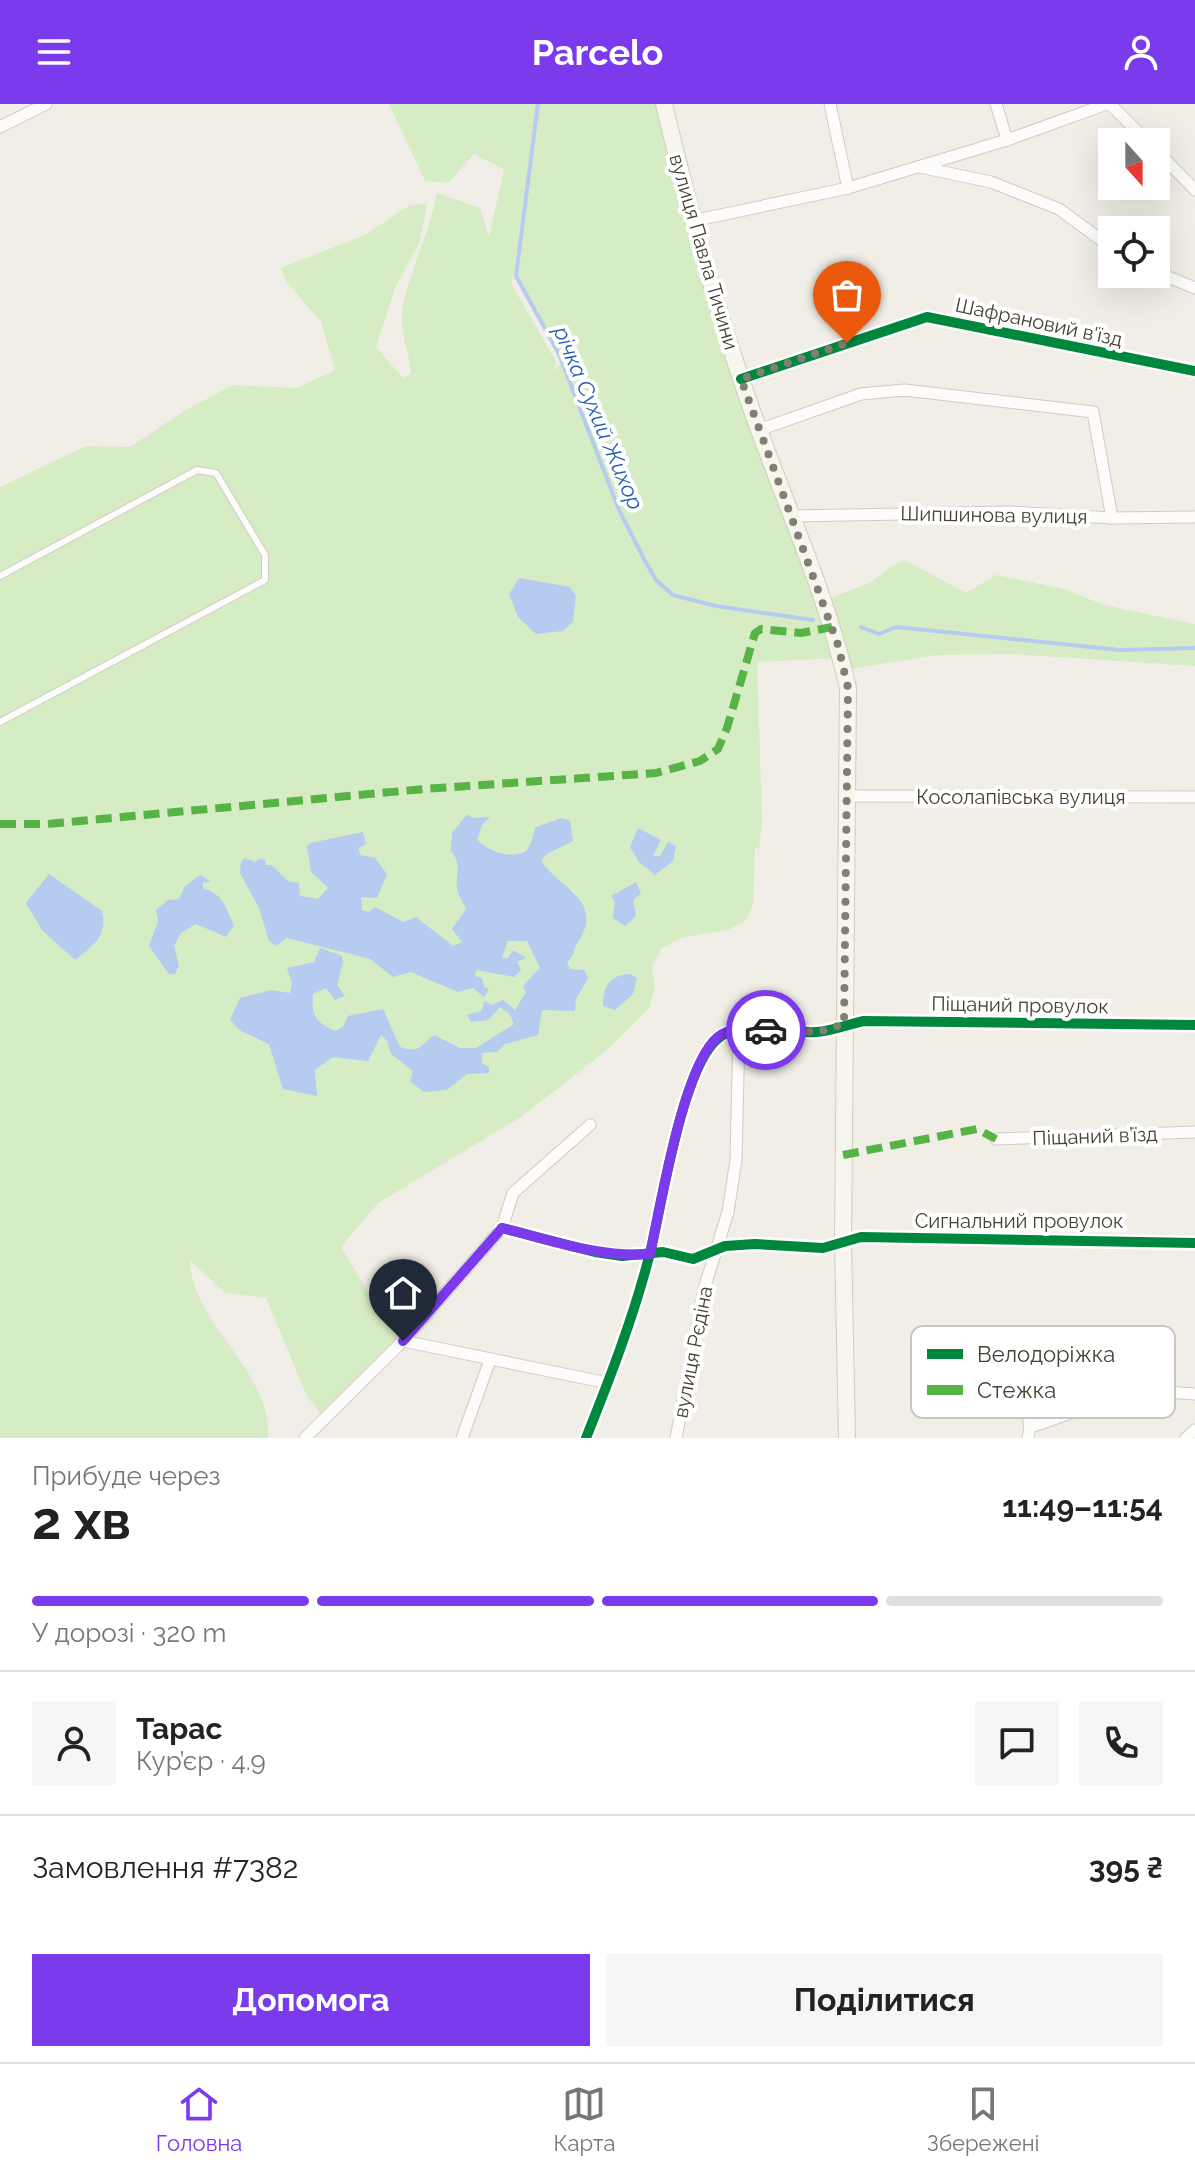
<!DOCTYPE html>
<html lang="uk">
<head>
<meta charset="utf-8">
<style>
	:root { --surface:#fff; --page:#f6f6f6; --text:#222; --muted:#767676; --line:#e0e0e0; --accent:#7c3aed }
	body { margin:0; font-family:Raleway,sans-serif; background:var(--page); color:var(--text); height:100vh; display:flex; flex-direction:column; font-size:30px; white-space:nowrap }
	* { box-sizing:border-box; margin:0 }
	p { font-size:26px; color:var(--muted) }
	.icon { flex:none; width:44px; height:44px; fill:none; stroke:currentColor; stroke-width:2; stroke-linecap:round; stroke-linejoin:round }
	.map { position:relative; height:1334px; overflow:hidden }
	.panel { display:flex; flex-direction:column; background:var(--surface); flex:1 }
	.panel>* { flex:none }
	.needle { width:52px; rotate:159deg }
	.fabs { position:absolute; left:1098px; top:24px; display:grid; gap:16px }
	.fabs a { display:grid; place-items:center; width:72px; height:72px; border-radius:0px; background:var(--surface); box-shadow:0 8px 32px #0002; font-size:40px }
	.pin { position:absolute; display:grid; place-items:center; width:68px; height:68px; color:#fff; margin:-82px -34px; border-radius:50% 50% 50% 0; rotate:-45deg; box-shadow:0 0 8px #0007 }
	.pin .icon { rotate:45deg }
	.courier { position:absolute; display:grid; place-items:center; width:80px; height:80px; margin:-40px; border:6px solid #7c3aed; border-radius:50%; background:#fff; color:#222; box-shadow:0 2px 10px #0007 }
	.summary em { font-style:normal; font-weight:700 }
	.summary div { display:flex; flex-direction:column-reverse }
	.summary { display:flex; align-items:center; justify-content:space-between; height:136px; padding:0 32px }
	h1 { font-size:52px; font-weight:700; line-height:60px }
	.bar { display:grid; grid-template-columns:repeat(4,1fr); gap:12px 8px; align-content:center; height:96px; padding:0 32px }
	.bar i { height:10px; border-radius:6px; background:var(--line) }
	.bar .current { background:var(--accent) }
	.bar p { grid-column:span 4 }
	.line { display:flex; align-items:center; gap:20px; padding:0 32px; border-top:2px solid var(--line) }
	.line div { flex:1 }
	.round { display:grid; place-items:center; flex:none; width:84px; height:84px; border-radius:0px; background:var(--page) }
	.primary-button { display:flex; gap:16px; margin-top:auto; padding:16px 32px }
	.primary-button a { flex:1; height:92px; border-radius:0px; background:var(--accent); color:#fff; font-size:32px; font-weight:700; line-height:92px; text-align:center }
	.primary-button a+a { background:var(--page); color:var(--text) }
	header { display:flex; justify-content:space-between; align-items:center; height:104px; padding:0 32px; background:var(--accent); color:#fff; font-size:36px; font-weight:700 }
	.menu { display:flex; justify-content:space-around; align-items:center; height:112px; border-top:2px solid var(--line); background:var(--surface); font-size:22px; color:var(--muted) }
	.menu a { display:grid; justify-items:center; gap:4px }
	.menu .current { color:var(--accent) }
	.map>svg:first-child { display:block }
</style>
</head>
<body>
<header><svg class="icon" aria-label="menu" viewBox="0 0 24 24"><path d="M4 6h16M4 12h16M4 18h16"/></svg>Parcelo<svg class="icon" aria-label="person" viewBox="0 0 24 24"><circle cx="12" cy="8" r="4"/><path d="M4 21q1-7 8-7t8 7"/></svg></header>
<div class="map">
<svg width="1195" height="1334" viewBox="0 0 1195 1334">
	<rect width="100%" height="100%" fill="#f0eee6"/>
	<path fill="#d6ecc4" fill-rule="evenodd" d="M389,0H664L692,117L828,499L832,494L871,478L903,455L966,489L996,471L1064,485L1104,501L1195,520V562L1011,550L936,551L844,566L840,554L757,558L762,715L759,745L755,743L753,801L745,817L728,826L681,834L661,845L652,864L655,882L650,903L607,946L521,1013L378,1099L341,1143L368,1187L407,1224L324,1315L307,1292L266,1194L225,1189L190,1156C192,1221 272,1266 268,1334H0V720L90,715L0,719V383L86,342L130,343L186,306L233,281L297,284L335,266L321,218L286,177L281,164L365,131L410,101L427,100L419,140L395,184L376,243L403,274L411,270C410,251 400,227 402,209C408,167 430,130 437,89L480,104L489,133L504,65L474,50L448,79L425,77ZM527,77L516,172L559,250L562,258L553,268L556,258L512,181Z"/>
	<g fill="#b5ccf0">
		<polygon points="519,474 570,483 576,492 573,518 563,527 536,530 518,513 509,490"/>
		<path d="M467,710L473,714L490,713L482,721L477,736C489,747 510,756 526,747C531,743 533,729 536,723L562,714L570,717L573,737L547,750L541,757C561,785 605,798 578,838C573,844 575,852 567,858L570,865L584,866L588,874L576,895L575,907L542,906L538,931L505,940L497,948L482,949V959L489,963V969L467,970L447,986L424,988L410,977L413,967L391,950L387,937L381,931L368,957L333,953L315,966L317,992L283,985L269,940L241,927L230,916L240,894L271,886L290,889L292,879L287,864L314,858L320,844L342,852L343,859L337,881L345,892L335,896L326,884L313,890C311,911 315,918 335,927L343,923L348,912L383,905L400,943C421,950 420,941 434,931L460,944H476L514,920L509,909L500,903L488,916L471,918L467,911L481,907L485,897L491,901L503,896L515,906L526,888L523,882L540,864L527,837H508L502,854H508L513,846L526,854L517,858L521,866L514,873L476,866L475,872L482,874L484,883L489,885L484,893L473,884L458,888L411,868L393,873L370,855L287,834L276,842L269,837L259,804L240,769L241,757L245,754L255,758L260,754L265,756L266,761H272L288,777L299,779L300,792L318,795L328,784L311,768L307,743L310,739L363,728L366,740L358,744L361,751L375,754L387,770L377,794L361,793L362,806L369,808L375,803L403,818L416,813L453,842L462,838L452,825L466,805C463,799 459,792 457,786C455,771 463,761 451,747L452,729Z"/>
		<polygon points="638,724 661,736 653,752 660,752 668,738 676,742 673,757 655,771 639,758 630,743"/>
		<path d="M49,770L102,807C108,833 93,841 75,856L42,826L26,799Z"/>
		<path d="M200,771L211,777L203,779V784C224,792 224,799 234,822L226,833L196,820L181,829L174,842L179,862L175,870H169L149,842L158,817L156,806L168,796L179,795L185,782Z"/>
		<polygon points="636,778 641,790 633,796 636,812 625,822 613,814 615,798 611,792"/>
		<path d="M630,870L637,874L633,890L615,906L603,902C603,882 610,871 630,870Z"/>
	</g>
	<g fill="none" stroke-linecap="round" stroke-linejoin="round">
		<g stroke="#b5ccf0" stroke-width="4">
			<polyline points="538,0 516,172 559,250 619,406 644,455 656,476 673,491 716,502 813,516"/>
			<polyline points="861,523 879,530 896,523 1120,546 1195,544"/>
		</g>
		<g stroke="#ceccc4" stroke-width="8">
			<polyline id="service" points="0,472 197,366 216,369 265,451 265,476 0,618"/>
		</g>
		<g stroke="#ceccc4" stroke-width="13">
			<g id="minor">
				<polyline points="830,0 848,84"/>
				<polyline points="996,0 1007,36"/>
				<polyline points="1110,0 1148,38"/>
				<polyline points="0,23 46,0"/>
				<polyline points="1156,46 1195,86"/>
				<polyline points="920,63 991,78 1059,105 1112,144"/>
				<polyline points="692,117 848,84 1007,36 1107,0"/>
				<polyline points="1156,168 1195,184"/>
				<polyline points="741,275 927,213 1195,267"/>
				<polyline points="759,326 861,290 905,286 1093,308 1112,414"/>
				<polyline points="792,412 1011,408 1112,414 1195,413"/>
				<polyline points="847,692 1195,693"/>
				<polyline points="996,1035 1195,1028"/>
				<polyline points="502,1124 595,1148 622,1152 663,1148 693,1155 725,1142 755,1140 823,1144 861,1133 1195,1139"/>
				<polyline points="403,1237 608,1279"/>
				<polyline points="1016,1245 1030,1323 1028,1334"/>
				<polyline points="1030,1323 1138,1286 1195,1290"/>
				<polyline points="305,1334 403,1237 502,1124 513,1089 590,1021"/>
				<polyline points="462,1334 490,1256"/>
				<path d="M586,1334C610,1274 634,1212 650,1149C662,1102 682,958 721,932C746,915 788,930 817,928C832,927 849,920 864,917L1195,921"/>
				<polyline points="676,1334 704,1185 728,1108 736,1056 739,926"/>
				<polyline points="1186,1334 1195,1326"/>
			</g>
		</g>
		<g stroke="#cfcebd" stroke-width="18">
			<path id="secondary" d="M664,0C690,110 720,220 759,326C790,411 828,495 848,584L843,1138L847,1334"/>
		</g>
		<use href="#service" stroke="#fdfcfb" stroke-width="6"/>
		<use href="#minor" stroke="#fdfcfb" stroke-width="11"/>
		<use href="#secondary" stroke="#f6f6ed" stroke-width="16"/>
		<g stroke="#57b346" stroke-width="8" stroke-dasharray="16 8" stroke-linecap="butt">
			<polyline points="0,720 47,720 424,685 656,669 700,657 718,645 727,624 755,529 761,525 801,529 832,523"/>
			<polyline points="843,1051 977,1025 996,1035"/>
		</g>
		<g stroke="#fff" stroke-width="15">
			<g id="cycleway">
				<polyline points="741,275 927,213 1195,267"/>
				<polyline points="502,1124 595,1148 622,1152 663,1148 693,1155 725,1142 755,1140 823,1144 861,1133 1195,1139"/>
				<path d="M586,1334C610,1274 634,1212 650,1149C662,1102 682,958 721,932C746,915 788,930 817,928C832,927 849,920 864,917L1195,921"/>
			</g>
		</g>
		<use href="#cycleway" stroke="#00873e" stroke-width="10"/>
	</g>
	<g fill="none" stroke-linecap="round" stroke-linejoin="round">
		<polyline stroke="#817e72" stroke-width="8" stroke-dasharray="0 14.4" points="766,926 819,928 844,920 848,584 838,541 741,275 847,239"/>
		<path stroke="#7c3aed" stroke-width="10" d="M403,1237L502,1124C551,1136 599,1154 650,1150C660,1104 684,959 718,933C732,922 750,925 766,926"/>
	</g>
	<g text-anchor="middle" stroke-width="8" stroke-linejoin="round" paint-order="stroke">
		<g font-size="20" fill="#454233" stroke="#fff">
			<text transform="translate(704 148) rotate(74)" y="7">вулиця Павла Тичини</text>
			<text transform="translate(1039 218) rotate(12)" y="7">Шафрановий в'їзд</text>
			<text transform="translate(994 411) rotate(1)" y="7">Шипшинова вулиця</text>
			<text x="1021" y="700">Косолапівська вулиця</text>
			<text transform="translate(1020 901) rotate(1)" y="7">Піщаний провулок</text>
			<text transform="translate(1095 1032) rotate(-2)" y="7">Піщаний в’їзд</text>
			<text x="1019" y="1124">Сигнальний провулок</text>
			<text transform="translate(693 1248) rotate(-79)" y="7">вулиця Рєдіна</text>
		</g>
		<g font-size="22" font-style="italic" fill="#275db6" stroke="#fff">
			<text transform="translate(599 314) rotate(67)" y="8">річка Сухий Жихор</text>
		</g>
	</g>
	<rect x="911" y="1222" width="264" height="92" rx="12" fill="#fff" stroke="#c7c6c2" stroke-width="2"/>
	<rect x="927" y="1245" width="36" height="10" fill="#00873e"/>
	<rect x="927" y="1281" width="36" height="10" fill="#57b346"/>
	<g font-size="22" fill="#454233">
		<text x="977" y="1258">Велодоріжка</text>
		<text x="977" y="1294">Стежка</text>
	</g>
</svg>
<div class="fabs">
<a><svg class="needle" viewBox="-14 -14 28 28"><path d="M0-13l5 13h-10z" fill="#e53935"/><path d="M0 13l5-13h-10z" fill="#767676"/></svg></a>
<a><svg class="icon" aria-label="locate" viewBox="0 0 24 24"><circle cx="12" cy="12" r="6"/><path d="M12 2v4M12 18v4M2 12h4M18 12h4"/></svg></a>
</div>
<div class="pin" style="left:847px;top:239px;background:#ea580c"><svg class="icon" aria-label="bag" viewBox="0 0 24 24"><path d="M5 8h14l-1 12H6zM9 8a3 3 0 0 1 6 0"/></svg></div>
<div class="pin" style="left:403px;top:1237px;background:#1f2937"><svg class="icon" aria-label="home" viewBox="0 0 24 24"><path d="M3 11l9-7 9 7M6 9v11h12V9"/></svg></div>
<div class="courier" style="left:766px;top:926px"><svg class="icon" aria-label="car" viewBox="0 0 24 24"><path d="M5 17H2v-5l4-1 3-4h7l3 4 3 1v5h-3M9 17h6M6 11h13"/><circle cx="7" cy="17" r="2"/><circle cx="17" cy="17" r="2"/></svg></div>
</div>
<section class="panel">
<div class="summary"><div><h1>2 хв</h1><p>Прибуде через</p></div><em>11:49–11:54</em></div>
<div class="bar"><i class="current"></i><i class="current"></i><i class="current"></i><i></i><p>У дорозі · 320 m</p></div>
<div class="line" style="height:144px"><a class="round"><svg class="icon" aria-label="person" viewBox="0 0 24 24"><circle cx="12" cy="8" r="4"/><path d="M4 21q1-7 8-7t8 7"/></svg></a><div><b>Тарас</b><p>Кур’єр · 4.9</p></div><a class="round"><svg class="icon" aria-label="chat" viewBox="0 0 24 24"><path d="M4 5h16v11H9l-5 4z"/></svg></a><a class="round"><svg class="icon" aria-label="phone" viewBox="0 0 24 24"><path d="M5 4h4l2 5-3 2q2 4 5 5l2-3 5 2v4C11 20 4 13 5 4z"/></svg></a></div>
<div class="line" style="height:104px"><div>Замовлення #7382</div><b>395 ₴</b></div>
<div class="primary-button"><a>Допомога</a><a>Поділитися</a></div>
</section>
<nav class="menu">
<a class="current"><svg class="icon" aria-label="home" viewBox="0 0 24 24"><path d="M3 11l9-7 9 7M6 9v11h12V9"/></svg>Головна</a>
<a><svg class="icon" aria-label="map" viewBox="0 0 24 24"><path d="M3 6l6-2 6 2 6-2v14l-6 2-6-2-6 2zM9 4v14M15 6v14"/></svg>Карта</a>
<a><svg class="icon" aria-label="saved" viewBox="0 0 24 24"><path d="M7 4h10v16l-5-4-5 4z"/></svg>Збережені</a>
</nav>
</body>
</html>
